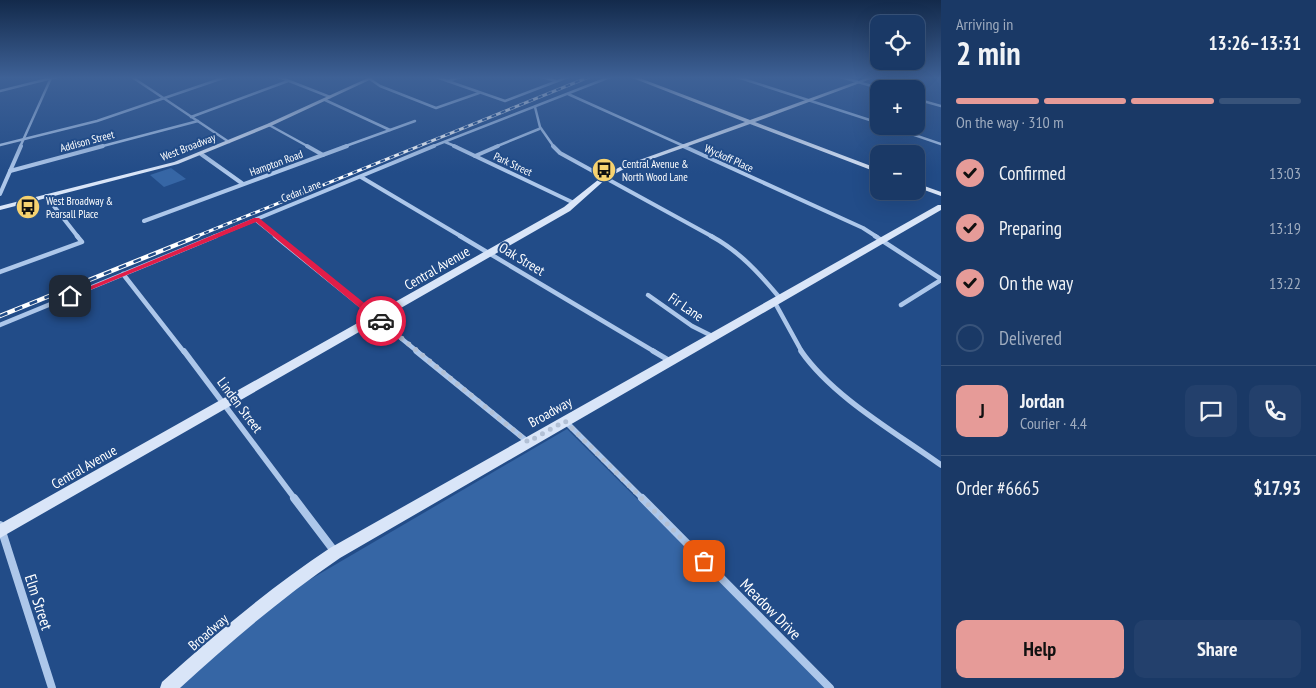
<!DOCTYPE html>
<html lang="en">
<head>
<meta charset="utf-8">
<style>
	:root { --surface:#1a3966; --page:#23406c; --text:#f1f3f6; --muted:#9facbf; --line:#38537a; --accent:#e69b98 }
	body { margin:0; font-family:"PT Sans Narrow",sans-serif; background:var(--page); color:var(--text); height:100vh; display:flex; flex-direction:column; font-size:19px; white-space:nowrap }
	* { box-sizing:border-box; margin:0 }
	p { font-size:16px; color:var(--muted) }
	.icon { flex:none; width:28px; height:28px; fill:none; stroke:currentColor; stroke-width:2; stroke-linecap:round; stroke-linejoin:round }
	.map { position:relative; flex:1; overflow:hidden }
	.side { display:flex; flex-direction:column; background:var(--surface); width:375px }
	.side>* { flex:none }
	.tools { position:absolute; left:870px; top:15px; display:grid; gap:10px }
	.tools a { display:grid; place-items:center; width:55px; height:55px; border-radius:10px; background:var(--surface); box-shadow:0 5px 20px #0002,0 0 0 1px var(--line); font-size:25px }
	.pin { position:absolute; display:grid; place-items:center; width:42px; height:42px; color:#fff; margin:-21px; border-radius:10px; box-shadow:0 2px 8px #0006 }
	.courier { position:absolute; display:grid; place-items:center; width:50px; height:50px; margin:-25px; border:4px solid #e11d48; border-radius:50%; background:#fff; color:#222; box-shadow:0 1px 6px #0007 }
	.summary em { font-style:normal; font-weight:800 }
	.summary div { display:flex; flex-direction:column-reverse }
	.summary { display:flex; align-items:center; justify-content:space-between; height:85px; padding:0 15px }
	h1 { font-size:32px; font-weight:800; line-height:38px }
	.bar { display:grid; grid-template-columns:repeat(4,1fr); gap:8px 5px; align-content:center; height:60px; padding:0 15px }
	.bar i { height:6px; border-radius:4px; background:var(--line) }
	.bar .on { background:var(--accent) }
	.bar p { grid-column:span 4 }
	.line { display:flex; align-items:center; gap:12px; padding:0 15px; border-top:1px solid var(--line) }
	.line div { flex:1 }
	.round { display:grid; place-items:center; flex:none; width:52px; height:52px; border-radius:10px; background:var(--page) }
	ol { padding:0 15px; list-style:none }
	li { display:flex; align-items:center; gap:15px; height:55px }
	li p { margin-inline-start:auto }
	li .icon { padding:5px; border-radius:50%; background:var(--accent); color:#111; stroke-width:4 }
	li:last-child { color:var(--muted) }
	li i { width:28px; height:28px; border:2px solid var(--line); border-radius:50% }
	.cta { display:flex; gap:10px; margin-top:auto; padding:10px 15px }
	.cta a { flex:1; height:58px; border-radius:10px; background:var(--accent); color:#111; font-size:20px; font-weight:800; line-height:58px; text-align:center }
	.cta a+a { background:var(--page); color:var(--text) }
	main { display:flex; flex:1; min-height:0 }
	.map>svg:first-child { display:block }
</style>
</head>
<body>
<main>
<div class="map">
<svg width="941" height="688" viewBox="0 0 941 688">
	<rect width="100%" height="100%" fill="#224c88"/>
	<g fill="#3666a5">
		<polygon points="171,168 186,179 164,187 150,175"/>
		<polygon points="567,429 827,688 177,688 292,590"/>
	</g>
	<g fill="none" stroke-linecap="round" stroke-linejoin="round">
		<g stroke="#adc7ea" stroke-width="2.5">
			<polyline points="132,77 229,142"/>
			<polyline points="279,77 330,97"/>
			<polyline points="367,77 380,86 436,108 479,93"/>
			<polyline points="436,77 505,101 568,77"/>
			<polyline points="542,77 556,81"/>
			<polyline points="737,77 879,123"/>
			<polyline points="841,77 882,89"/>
			<polyline points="448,81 460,77"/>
			<polyline points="0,91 56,77"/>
			<polyline points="568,94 686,147"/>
			<polyline points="916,99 941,106"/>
			<polyline points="325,100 390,130"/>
			<polyline points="535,107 540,127 554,147"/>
			<polyline points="191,117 288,81"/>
			<polyline points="269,125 309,147"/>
			<polyline points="888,126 941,144"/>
			<polyline points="445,142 457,147"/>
			<polyline points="0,145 97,121 226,77"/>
			<polyline points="20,147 51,78"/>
			<polyline points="99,147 198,121"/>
			<polyline points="343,147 415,121"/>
			<polyline points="431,147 610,77"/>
			<polyline points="495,147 539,129"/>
		</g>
		<g stroke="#adc7ea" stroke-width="4">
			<polyline points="307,146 323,155"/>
			<polyline points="454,146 574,203"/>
			<polyline points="553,146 560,153 713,237"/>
			<polyline points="683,146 863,228 877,237"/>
			<polyline points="201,154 243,184"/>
			<polyline points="475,156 498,146"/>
			<polyline points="10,171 103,146"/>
			<polyline points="361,177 462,237"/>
			<polyline points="0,194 21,146"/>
			<polyline points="46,196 78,237"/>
			<polyline points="256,220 277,237"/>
			<polyline points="144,221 347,146"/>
			<polyline points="213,237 434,146"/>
		</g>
		<g stroke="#adc7ea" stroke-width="4.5">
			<polyline points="275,236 418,352"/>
			<polyline points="460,236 655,352"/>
			<path d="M711,236C739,251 759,273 779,297"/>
			<polyline points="875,236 941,279"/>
			<polyline points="0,272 82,242 77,236"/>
			<polyline points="123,274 184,352"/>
			<polyline points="648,295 692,326 712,336"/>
			<polyline points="774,301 802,352"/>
			<polyline points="901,305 941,280"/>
			<polyline points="0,325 216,236"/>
		</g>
		<g stroke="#adc7ea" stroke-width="5.5">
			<polyline points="184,351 295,499"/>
			<polyline points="416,351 528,442"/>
			<polyline points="653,351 670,361"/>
			<path d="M801,351C833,397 895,432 941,465"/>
			<polyline points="565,421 643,499"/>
		</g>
		<g stroke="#adc7ea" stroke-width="8">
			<polyline points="294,498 335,552"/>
			<polyline points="642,498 830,688"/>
			<polyline points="0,525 52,688"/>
		</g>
		<g fill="#d9e5f8" fill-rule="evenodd">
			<polygon points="370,77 376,77 271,126 178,164 0,210 0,206 174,162 267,124"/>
			<polygon points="630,77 637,77 750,120 869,77 876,77 755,122 879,169 879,173 750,124 624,169 607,178 570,211 0,538 0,524 564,207 603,176 620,167 745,122"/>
			<polygon points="916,183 941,192 941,196 916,187"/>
			<path d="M938,205H941V210L340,558C283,597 231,641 180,688H160L162,682C215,634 270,588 330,548Z"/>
		</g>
		<g stroke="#fff" stroke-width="3">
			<polyline id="rail-far1" points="195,237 589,77"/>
		</g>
		<g stroke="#fff" stroke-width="4.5">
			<polyline id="rail" points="0,316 198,236"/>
		</g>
		<use href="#rail-far1" stroke="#224c88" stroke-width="2" stroke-dasharray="5" stroke-linecap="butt"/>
		<use href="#rail" stroke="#224c88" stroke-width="2.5" stroke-dasharray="8" stroke-linecap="butt"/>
	</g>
	<linearGradient id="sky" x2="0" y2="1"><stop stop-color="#132a4b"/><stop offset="0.45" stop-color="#3e6196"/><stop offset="1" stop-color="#3e6196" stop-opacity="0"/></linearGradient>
	<rect width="941" height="173" fill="url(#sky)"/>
	<polygon fill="#e11d48" points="254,218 259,218 384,319 384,323 378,323 256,222 73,297 67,296"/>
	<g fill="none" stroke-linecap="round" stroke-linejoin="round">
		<polyline stroke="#b2c0d5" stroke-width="5" stroke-dasharray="0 9" points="381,321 528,442 565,421 704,561"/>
	</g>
	<defs>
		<g id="bus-disc" transform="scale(1.25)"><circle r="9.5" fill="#f6d270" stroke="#224c88"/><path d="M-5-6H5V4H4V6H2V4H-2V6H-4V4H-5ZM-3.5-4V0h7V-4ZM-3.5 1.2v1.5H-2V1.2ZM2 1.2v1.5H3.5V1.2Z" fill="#111"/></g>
	</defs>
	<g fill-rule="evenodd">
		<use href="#bus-disc" x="604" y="170"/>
		<use href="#bus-disc" x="28" y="207"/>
	</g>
	<g text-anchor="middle" stroke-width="4" stroke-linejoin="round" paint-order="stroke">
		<g font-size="11" fill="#fff" stroke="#224c88">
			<text transform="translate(87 141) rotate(-15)" y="4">Addison Street</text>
			<text transform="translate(188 147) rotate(-21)" y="4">West Broadway</text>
			<text transform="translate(729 158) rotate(24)" y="4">Wyckoff Place</text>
			<text transform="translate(276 163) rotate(-20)" y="4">Hampton Road</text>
			<text transform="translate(513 164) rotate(25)" y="4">Park Street</text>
			<text transform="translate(301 191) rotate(-22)" y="4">Cedar Lane</text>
		</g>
		<g font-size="11" fill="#fff" stroke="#224c88" text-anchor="start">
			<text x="622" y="168">Central Avenue &amp;<tspan x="622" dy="13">North Wood Lane</tspan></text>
			<text x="46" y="205">West Broadway &amp;<tspan x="46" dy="13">Pearsall Place</tspan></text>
		</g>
		<g font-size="14" fill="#fff" stroke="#224c88">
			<text transform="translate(522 259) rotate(31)" y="5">Oak Street</text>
			<text transform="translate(437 268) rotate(-30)" y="5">Central Avenue</text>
			<text transform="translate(686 307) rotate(34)" y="5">Fir Lane</text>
			<text transform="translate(240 405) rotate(53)" y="5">Linden Street</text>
			<text transform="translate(550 412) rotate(-29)" y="5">Broadway</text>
			<text transform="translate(84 467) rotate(-30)" y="5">Central Avenue</text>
			<text transform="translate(208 632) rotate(-41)" y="5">Broadway</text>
		</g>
		<g font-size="16" fill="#fff" stroke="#224c88">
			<text transform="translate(39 602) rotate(72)" y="6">Elm Street</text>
			<text transform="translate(771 609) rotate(45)" y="6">Meadow Drive</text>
		</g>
	</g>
</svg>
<div class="tools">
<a><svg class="icon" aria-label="locate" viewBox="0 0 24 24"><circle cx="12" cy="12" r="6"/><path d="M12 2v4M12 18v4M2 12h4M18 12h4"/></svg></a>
<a>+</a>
<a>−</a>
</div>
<div class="pin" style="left:704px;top:561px;background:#ea580c"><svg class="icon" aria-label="bag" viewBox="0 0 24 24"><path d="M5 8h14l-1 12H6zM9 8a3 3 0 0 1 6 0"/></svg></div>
<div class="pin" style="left:70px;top:296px;background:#1f2937"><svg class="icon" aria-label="home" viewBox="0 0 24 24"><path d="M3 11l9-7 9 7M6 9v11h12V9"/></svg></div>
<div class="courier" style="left:381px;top:321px"><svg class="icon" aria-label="car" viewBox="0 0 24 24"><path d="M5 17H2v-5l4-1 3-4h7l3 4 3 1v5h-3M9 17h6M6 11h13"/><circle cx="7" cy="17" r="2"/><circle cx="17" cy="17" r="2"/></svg></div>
</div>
<section class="side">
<div class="summary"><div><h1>2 min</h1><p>Arriving in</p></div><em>13:26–13:31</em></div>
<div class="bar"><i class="on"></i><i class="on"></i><i class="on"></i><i></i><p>On the way · 310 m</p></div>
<ol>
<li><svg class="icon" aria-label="check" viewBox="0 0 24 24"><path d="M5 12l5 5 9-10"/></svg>Confirmed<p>13:03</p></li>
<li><svg class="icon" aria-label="check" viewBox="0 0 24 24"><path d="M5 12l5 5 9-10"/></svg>Preparing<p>13:19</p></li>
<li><svg class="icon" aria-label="check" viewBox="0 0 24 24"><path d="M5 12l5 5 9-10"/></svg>On the way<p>13:22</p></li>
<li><i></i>Delivered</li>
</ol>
<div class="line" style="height:90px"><b class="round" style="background:var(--accent);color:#111">J</b><div><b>Jordan</b><p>Courier · 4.4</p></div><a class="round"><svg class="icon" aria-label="chat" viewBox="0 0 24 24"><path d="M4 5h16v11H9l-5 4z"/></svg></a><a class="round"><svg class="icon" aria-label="phone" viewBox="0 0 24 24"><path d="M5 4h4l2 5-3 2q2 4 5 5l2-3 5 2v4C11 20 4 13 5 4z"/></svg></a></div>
<div class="line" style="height:65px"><div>Order #6665</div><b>$17.93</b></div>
<div class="cta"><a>Help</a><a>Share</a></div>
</section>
</main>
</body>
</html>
